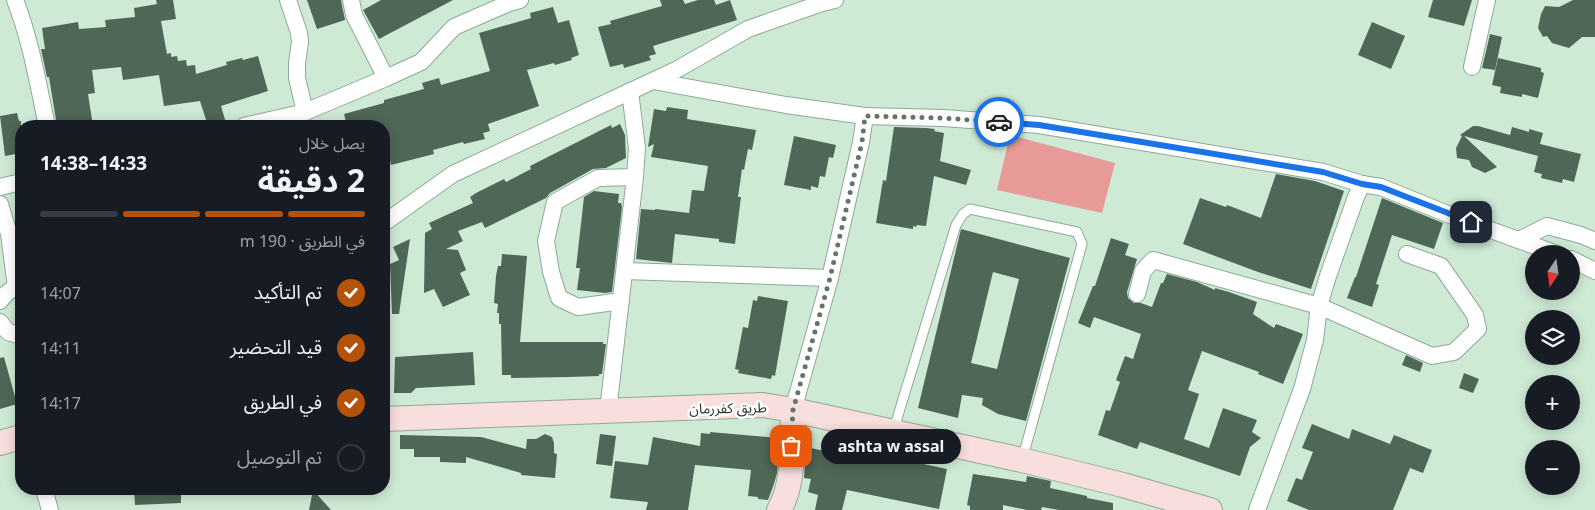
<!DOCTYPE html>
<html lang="ar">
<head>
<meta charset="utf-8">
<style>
	:root { --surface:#171b24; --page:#242831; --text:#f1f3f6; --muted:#9ea1a6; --line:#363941; --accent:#b45309 }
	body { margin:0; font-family:"Noto Sans","Noto Sans Arabic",sans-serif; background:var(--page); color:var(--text); direction:rtl; height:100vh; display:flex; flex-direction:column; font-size:19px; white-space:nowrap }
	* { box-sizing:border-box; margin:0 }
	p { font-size:16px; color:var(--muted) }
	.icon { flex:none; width:28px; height:28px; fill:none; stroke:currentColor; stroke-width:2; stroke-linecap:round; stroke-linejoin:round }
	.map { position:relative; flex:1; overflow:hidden; direction:ltr }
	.sheet { position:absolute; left:15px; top:120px; width:375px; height:375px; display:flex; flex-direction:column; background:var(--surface); border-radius:20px; box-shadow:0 2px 12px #0003; direction:rtl }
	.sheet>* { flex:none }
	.needle { width:32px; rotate:193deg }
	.fabs { position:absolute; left:1525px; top:245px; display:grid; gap:10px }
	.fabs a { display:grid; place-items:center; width:55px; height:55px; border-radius:50%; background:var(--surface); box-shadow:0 2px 12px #0003; font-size:25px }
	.pin { position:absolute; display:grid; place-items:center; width:42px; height:42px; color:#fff; margin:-21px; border-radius:10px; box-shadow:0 2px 8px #0006 }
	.courier { position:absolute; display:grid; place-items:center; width:50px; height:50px; margin:-25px; border:4px solid #1a73e8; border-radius:50%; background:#fff; color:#222; box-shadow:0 1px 6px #0007 }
	.bubble { position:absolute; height:35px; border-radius:18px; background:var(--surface); box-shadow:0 2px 12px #0003; font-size:16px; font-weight:700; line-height:35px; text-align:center; direction:rtl }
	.overview em { font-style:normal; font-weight:700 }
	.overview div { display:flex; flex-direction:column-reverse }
	.overview { display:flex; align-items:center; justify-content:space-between; height:85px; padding:0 25px }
	h1 { font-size:32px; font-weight:700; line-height:38px }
	.bar { display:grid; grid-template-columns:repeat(4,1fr); gap:8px 5px; align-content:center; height:60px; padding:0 25px }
	.bar i { height:6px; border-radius:4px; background:var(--line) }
	.bar .current { background:var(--accent) }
	.bar p { grid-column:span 4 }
	ol { padding:0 25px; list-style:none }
	li { display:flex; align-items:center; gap:15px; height:55px }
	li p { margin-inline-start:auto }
	li .icon { padding:5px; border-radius:50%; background:var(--accent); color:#fff; stroke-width:4 }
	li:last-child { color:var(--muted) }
	li i { width:28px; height:28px; border:2px solid var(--line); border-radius:50% }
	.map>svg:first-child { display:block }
</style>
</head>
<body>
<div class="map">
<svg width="1595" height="510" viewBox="0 0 1595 510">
	<rect width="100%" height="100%" fill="#ceead5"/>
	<polygon fill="#e79a97" points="1010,135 1115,163 1102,213 997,190"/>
	<g fill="#4f6756" fill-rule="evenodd">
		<polygon points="156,0 173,0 176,19 161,21 167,54 171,53 171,57 177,56 178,61 186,60 187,66 195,65 196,74 227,65 226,62 242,58 243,60 258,56 268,91 221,106 226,123 208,126 200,101 164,106 159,75 123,80 121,67 92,70 95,93 88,94 93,126 57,126 49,77 47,77 41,49 45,49 42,28 78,22 79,29 106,27 105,20 135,17 134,8 157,4"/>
		<polygon points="307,0 341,0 345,20 317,29"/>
		<polygon points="381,0 453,0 379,39 363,10"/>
		<polygon points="660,0 683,0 685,4 698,0 714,0 716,5 730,0 737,20 653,46 656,54 649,56 651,60 624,68 623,64 610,67 598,27 611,24 610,21 662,6"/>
		<polygon points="1433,0 1472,0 1464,26 1428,17"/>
		<polygon points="1573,0 1595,0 1595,37 1582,37 1569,48 1552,43 1547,36 1543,37 1538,28 1541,14 1545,6 1559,7"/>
		<polygon points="553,7 558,23 569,20 579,55 571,58 572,60 555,65 554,63 527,70 539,106 488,124 490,131 483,133 485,139 464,144 463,142 433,150 434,154 391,165 390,160 384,162 384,126 347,126 344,114 384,103 384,100 424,89 422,83 439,78 441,85 490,71 479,33 531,18 530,13"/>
		<polygon points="1372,22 1405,36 1391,69 1358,55"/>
		<polygon points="1490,34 1502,37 1495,70 1482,68"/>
		<polygon points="1498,58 1541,68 1541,72 1544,73 1538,98 1522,94 1522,97 1500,93 1501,87 1492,85"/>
		<polygon points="667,107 688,110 687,119 756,130 752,150 748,149 744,170 742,169 738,197 741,197 735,244 719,242 719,239 675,234 672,263 636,259 641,209 655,210 655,209 689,213 692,190 704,191 708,166 651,157 654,144 648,147 654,109 666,111"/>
		<polygon points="17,113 19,121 21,121 21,153 5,156 0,116"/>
		<polygon points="620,124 625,135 626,158 606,168 593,169 550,193 546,198 485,228 482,222 458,231 463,241 446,249 458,250 466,270 460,273 470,295 443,307 434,289 424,293 425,233 432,229 429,223 473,203 470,197 476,193 504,179 506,182 531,169 530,166 611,125 612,128"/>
		<polygon points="1473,126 1478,126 1510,135 1512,127 1529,132 1529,129 1543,133 1540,144 1581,154 1574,182 1563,179 1562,183 1541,178 1542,174 1534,172 1538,156 1464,136 1497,167 1485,173 1472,167 1469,160 1457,158 1456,148 1462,136 1460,135"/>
		<polygon points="894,127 926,128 935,129 934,131 944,133 940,161 971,170 966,185 934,176 926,226 917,225 916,227 913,226 913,229 876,223 883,180 886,181"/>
		<polygon points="794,136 836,145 833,158 829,157 825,177 820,176 818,188 811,186 811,190 784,185"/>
		<polygon points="1276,174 1315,181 1344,191 1311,289 1258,272 1183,244 1200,198 1226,207 1227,205 1261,218"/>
		<polygon points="594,191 619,194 618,203 621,203 622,207 612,292 605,293 577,290 580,268 576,268 584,197"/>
		<polygon points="1382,198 1443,223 1434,249 1392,235 1376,284 1379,285 1372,307 1347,298 1355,277 1356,277"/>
		<path d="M961,229L1070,258L1026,421L998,414L982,405L983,398L962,395L958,418L918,408ZM993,272L1019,279L997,369L971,363Z"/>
		<polygon points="1111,238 1129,244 1125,255 1137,259 1127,292 1128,298 1134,303 1141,303 1152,307 1161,283 1163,283 1167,274 1197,282 1215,290 1215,288 1229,292 1257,302 1253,314 1274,328 1276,324 1303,334 1283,384 1258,374 1259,372 1202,351 1188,390 1199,394 1184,439 1209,448 1223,408 1257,420 1252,432 1261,438 1250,447 1240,476 1140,442 1137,449 1098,435 1106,410 1110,411 1120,382 1116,380 1125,356 1133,359 1141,334 1094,317 1090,328 1078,323 1093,286 1095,286"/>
		<polygon points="410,239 399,314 392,314 390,264 399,260 393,247"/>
		<polygon points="502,254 527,256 520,342 603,342 603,344 606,344 602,374 599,374 599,376 568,377 511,378 511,375 502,375 501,324 499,324 499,313 497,313 498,304 494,303 496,276 498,266 501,266"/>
		<polygon points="758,296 788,301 775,376 772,375 771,379 738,373 739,370 735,369 743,327 748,328 753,300 757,301"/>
		<polygon points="473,352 475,385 416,388 411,393 394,393 395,357"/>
		<polygon points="1406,355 1423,363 1420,372 1402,365"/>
		<polygon points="4,357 17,404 0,409 0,358"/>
		<polygon points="1464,373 1479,379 1473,393 1459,388"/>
		<polygon points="1312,424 1349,439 1352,429 1390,444 1394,435 1432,450 1423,473 1410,468 1393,510 1309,510 1287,501 1296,478 1302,480 1313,452 1302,448"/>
		<polygon points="710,432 779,438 777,473 774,484 768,500 758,499 758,497 748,496 751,470 695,465 688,510 646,510 648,502 610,498 615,461 648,465 653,437 700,446 701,433 710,434"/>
		<polygon points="545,434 552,437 554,443 554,453 557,454 555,478 521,475 521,473 466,457 466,463 440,462 440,457 414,457 414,449 400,449 400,435 481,437 526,449 527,439 536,439"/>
		<polygon points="600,434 616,436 612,466 596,464"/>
		<polygon points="806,447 861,459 863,451 947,469 939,509 847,490 842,510 815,510 818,495 808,492 811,479 804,478"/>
		<polygon points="973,474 1026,482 1027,476 1051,481 1050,488 1087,496 1087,498 1113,503 1113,510 1059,510 1042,507 1041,510 1027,510 1003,505 1003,510 970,510 970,506 967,505"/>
		<polygon points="134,489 181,489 181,503 135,505"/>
		<polygon points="313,490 331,510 309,510"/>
	</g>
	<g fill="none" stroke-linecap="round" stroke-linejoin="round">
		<g stroke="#8ea996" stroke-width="11">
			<polyline id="lane" points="893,432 956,225 963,214 970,209 1077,232 1082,244 1022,460"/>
		</g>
		<g stroke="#8ea996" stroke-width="18">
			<g id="street">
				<path d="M15,0C31,41 38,84 47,126"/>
				<polyline points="288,0 299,33 300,42 297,63 297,78 305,112"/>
				<polyline points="351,0 354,15 386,78"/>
				<polyline points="1472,67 1487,0"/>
				<polyline points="653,81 786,105 865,116 861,142 830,278 793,410"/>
				<polyline points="865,116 943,118 1039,125 1323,172 1362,184"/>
				<polyline points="244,126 305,112 386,78 421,62 454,27 509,3 520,0"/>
				<polyline points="0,187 21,182"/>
				<polyline points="0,204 9,234 16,287"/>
				<polyline points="384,223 453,174 676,70 748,29 822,3 835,0"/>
				<polyline points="1519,240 1547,226 1581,235 1595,241"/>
				<polyline points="1571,259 1595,271"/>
				<polyline points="625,271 830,278"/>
				<polyline points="1137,294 1143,271 1153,260 1319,306 1432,356 1454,352 1478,329 1475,315 1441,266 1407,254"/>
				<path d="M0,301C6,293 11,288 21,287"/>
				<polyline points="621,301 578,307 559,298 551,272 546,241 555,202 598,178 635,177"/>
				<polyline points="0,322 8,332 21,336"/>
				<polyline points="608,411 635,177 637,148 630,91"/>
				<polyline points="44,489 50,510"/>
				<polyline points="1257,510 1302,389 1315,340 1319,306 1328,276 1356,197 1362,184 1381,187 1455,217 1557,254"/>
			</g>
		</g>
		<g stroke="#8ea996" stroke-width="26">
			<g id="secondary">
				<polyline points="384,419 763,405 793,410 1022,460 1123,485 1210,510"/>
				<polyline points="0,443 21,437"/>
				<path d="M779,510C795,484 792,440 793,410"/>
			</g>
		</g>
		<use href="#lane" stroke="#fff" stroke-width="9"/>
		<use href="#street" stroke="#fff" stroke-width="16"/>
		<use href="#secondary" stroke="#f8dedd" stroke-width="24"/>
	</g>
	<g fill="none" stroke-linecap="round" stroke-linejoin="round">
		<polyline stroke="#637468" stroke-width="5" stroke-dasharray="0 9" points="791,446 793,410 830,278 862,142 865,116 943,118 999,122"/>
		<polyline stroke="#1a73e8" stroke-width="6" points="999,122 1039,125 1323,172 1362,184 1381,187 1471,222"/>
	</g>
	<g text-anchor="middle" stroke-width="5" stroke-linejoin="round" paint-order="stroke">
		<g font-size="14" fill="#2a352d" stroke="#fff">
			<text transform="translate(728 408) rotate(-1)" y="5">طريق كفررمان</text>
		</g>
	</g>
</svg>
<div class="fabs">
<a><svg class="needle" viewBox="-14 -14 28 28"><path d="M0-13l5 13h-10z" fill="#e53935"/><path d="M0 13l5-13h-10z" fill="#9ea1a6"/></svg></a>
<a><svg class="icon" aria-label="layers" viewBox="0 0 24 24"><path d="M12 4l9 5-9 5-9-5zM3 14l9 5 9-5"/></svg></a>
<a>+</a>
<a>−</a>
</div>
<div class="pin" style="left:791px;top:446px;background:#ea580c"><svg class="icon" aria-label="bag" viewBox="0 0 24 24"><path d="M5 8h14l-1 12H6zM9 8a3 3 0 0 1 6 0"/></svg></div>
<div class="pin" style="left:1471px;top:222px;background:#1f2937"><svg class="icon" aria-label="home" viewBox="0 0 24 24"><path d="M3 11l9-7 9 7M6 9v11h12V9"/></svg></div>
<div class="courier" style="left:999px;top:122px"><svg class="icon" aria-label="car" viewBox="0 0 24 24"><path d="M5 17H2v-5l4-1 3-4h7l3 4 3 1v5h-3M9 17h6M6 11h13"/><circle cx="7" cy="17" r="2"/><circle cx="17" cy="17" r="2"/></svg></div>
<div class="bubble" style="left:821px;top:429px;width:140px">ashta w assal</div>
<section class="sheet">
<div class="overview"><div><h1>2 دقيقة</h1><p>يصل خلال</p></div><em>14:33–14:38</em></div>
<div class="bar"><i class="current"></i><i class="current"></i><i class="current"></i><i></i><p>في الطريق · 190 m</p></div>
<ol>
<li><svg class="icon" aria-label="check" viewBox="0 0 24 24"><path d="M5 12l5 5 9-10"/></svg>تم التأكيد<p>14:07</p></li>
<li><svg class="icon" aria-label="check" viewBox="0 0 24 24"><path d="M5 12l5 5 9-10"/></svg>قيد التحضير<p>14:11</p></li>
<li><svg class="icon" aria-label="check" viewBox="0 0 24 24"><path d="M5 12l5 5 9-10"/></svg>في الطريق<p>14:17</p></li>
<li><i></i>تم التوصيل</li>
</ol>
</section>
</div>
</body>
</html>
